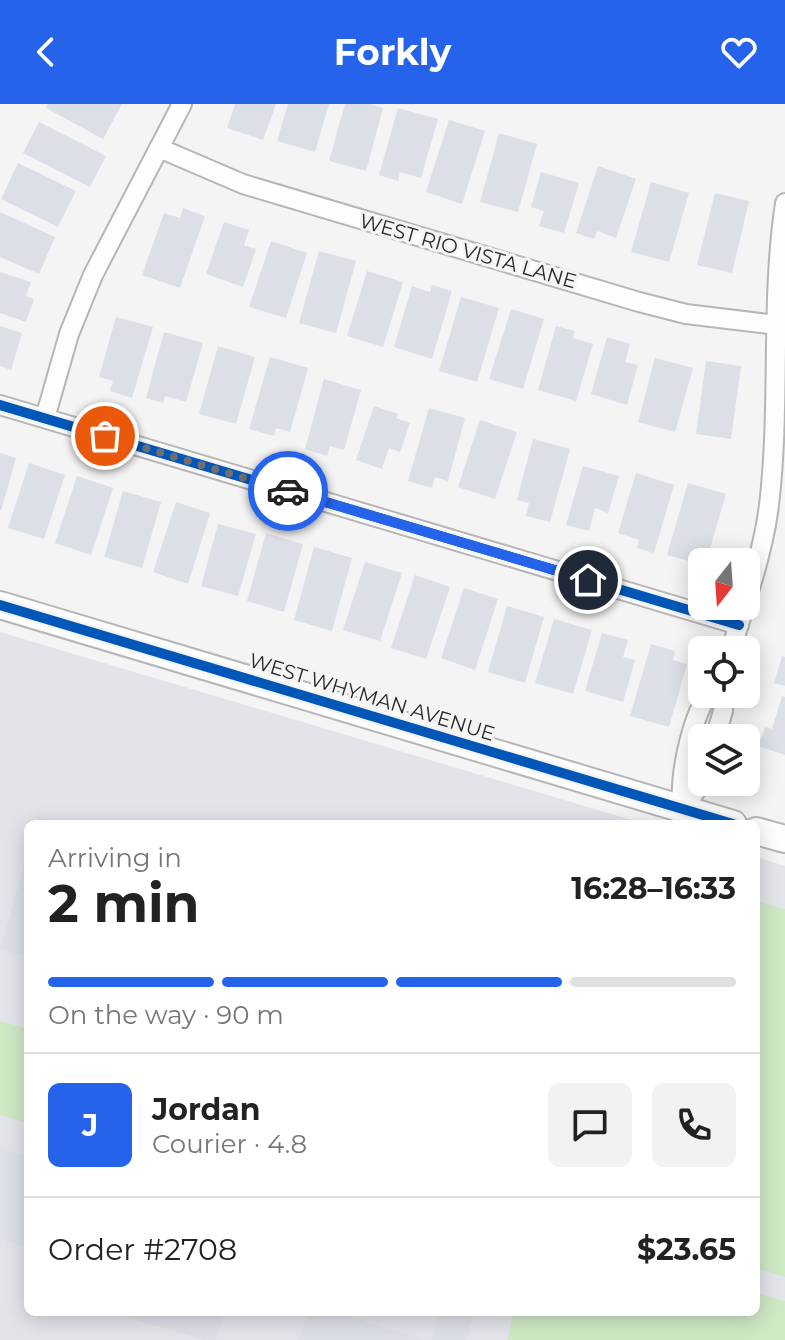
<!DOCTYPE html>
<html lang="en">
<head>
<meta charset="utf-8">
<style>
	:root { --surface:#fff; --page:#f2f2f2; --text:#222; --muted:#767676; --line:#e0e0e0; --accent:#2563eb }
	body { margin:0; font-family:Montserrat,sans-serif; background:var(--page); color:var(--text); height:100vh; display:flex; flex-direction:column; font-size:30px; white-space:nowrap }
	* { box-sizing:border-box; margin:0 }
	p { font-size:26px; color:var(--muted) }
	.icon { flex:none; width:44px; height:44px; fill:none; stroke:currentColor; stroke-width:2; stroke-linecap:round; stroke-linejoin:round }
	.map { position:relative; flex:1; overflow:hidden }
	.sheet { position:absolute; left:24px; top:716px; width:736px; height:496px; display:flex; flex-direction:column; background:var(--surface); border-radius:12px; box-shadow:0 4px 20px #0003 }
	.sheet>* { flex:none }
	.needle { width:52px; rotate:197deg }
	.controls { position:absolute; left:688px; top:444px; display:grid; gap:16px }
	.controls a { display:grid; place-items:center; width:72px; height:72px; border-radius:12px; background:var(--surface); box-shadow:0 4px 20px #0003; font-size:40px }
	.pin { position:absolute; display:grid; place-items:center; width:68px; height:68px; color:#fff; margin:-34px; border:4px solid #fff; border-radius:50%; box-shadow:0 2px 8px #0007 }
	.courier { position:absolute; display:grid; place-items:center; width:80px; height:80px; margin:-40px; border:6px solid #2563eb; border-radius:50%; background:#fff; color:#222; box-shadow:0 2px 10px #0007 }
	.overview em { font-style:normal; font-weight:700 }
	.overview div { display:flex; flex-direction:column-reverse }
	.overview { display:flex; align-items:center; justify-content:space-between; height:136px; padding:0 24px }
	h1 { font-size:52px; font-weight:700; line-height:60px }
	.bar { display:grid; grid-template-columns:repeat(4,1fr); gap:12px 8px; align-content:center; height:96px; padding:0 24px }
	.bar i { height:10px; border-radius:6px; background:var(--line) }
	.bar .active { background:var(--accent) }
	.bar p { grid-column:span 4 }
	.line { display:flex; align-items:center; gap:20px; padding:0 24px; border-top:2px solid var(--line) }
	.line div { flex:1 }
	.round { display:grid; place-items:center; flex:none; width:84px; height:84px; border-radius:12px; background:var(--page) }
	header { display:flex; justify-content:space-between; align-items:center; height:104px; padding:0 24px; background:var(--accent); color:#fff; font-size:36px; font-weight:700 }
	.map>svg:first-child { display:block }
</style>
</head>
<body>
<header><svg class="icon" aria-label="back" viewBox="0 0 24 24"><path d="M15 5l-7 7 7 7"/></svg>Forkly<svg class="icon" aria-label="heart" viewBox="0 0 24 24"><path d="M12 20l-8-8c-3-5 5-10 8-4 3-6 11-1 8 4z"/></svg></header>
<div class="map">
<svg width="785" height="1236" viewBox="0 0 785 1236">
	<rect width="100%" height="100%" fill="#f4f4f5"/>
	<polygon fill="#e2e4e9" points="0,528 645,720 28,720 28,1208 756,1208 756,753 785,762 785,1236 0,1236"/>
	<g fill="#cee8c4">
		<polygon points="756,797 785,805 785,1173 756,1164"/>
		<polygon points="0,917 28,925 28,1019 0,1011"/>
		<polygon points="756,1189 785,1197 785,1236 507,1236 514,1208 756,1208"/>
	</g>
	<g fill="#dcdfe6">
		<polygon points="48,0 122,0 103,35 46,4"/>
		<polygon points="235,0 276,0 263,36 227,24"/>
		<polygon points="288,0 329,0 315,48 277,37"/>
		<polygon points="345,0 370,0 383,4 366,67 329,57"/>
		<polygon points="398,4 438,15 421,74 400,68 398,77 379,71"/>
		<polygon points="449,16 485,27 462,100 426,88"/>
		<polygon points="39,18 106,52 90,83 23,49"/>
		<polygon points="499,29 537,40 518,108 480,98"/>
		<polygon points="18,59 76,87 58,123 1,95"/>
		<polygon points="598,62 636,75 616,134 597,127 594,135 576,129"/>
		<polygon points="541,68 579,79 564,129 539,122 544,107 531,103"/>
		<polygon points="651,78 689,89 669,158 631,148"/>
		<polygon points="715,89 749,97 732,169 697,161"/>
		<polygon points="183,104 205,112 180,184 142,171 164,109 180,114"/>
		<polygon points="0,108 55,133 39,170 0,153"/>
		<polygon points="224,118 249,126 244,141 256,145 243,183 206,170"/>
		<polygon points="271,137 307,149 286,214 249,203"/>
		<polygon points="319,147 356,157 336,229 299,219"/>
		<polygon points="367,167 403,178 383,243 347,232"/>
		<polygon points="0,168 31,178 26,192 34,195 26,218 0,209"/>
		<polygon points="432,181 452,187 432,255 394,243 412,182 430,188"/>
		<polygon points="461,193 499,204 477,278 439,267"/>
		<polygon points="511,205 544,215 523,285 489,275"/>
		<polygon points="116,213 153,223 132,294 110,287 113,277 99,273"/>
		<polygon points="0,222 22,229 11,266 0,262"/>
		<polygon points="556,222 575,227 573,234 593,240 576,297 538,286"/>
		<polygon points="164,228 203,239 186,298 165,292 163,299 146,294"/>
		<polygon points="607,233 630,240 625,258 638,261 627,301 591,290"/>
		<polygon points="218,242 255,253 236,320 199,310"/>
		<polygon points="270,253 308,264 290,328 276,324 274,332 249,325"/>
		<polygon points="655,254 693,264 675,328 638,318"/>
		<polygon points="706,257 741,262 731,335 696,330"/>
		<polygon points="324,275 361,286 344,346 330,342 327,352 305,345"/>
		<polygon points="374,302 398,310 396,314 410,319 400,348 389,344 382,365 356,356"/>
		<polygon points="429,304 465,314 448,377 435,373 432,384 408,377"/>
		<polygon points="480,316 517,328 495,395 458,383"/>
		<polygon points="533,335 570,345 550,418 526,412 529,399 517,396"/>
		<polygon points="0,349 16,354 1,407 0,406"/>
		<polygon points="29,359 65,371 44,435 8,424"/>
		<polygon points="583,362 619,372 608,409 595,404 589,427 566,421"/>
		<polygon points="636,369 674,381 654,449 637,444 639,436 618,429"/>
		<polygon points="77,372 113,384 91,451 55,439"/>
		<polygon points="688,379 726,390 706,458 693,453 692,458 667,451"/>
		<polygon points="123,387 161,398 142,464 104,453"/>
		<polygon points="176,398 210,409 188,480 153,468"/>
		<polygon points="218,420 256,430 238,492 201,482"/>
		<polygon points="266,429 303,440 284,508 247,497"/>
		<polygon points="314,443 352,454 332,527 294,516"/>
		<polygon points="365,458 402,469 380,537 343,526"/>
		<polygon points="415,471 450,483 426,555 391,544"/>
		<polygon points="464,484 498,495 475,566 441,554"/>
		<polygon points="507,502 544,513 525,579 488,568"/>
		<polygon points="554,515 592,526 573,590 535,579"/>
		<polygon points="602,529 628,536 623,553 635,556 623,598 585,587"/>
		<polygon points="651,540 675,547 673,556 687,560 669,623 630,612"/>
		<polygon points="782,552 785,553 785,582 774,579"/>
		<polygon points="782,592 785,593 785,651 758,642 765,623 772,625"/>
		<polygon points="39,713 61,719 61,720 37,720"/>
		<polygon points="27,752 28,752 28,853 0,845"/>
		<polygon points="0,1044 28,1053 28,1144 0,1135"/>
		<polygon points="110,1208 224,1208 216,1236 204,1236"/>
		<polygon points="308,1208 334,1208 426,1236 299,1236"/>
		<polygon points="440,1208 475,1208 466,1236 432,1236"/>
	</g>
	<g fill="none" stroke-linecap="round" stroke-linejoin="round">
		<g stroke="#b6b6b7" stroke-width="22">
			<g id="street">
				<polyline points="159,44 243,80 639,198 686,210 785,222"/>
				<polyline points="0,301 739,521"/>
				<polyline points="45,314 69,230 93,171 182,0"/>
				<path d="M746,497C756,466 765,434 769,401C781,301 770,199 785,99"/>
				<polyline points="731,546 742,510"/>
				<polyline points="715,634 723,607 724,590"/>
				<path d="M683,705C678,674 691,617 708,590"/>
				<polyline points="683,705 702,678"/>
			</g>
		</g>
		<g stroke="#b6b6b7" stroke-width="30">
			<g id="secondary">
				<polyline points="0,501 733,720"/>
				<polyline points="756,727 785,735"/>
			</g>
		</g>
		<use href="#street" stroke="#fdfdfe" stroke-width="18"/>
		<use href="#secondary" stroke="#fdfdfe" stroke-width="26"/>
		<g stroke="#f4f4f5" stroke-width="15">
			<g id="cycleway">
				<polyline points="0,301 739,521"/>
				<polyline points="0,501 733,720"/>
			</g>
		</g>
		<use href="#cycleway" stroke="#0057b8" stroke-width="10"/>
	</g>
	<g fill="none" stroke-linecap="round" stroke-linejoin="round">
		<polyline stroke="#6f6f70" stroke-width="8" stroke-dasharray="0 14.4" points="105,332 288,387"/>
		<polyline stroke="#2563eb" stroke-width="10" points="288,387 588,476"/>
	</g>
	<g text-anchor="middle" stroke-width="6" stroke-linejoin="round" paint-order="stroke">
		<g font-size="20" fill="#282829" stroke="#f4f4f5">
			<text transform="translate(468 147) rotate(16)" y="7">WEST RIO VISTA LANE</text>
			<text transform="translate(372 593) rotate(17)" y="7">WEST WHYMAN AVENUE</text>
		</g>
	</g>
</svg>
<div class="controls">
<a><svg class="needle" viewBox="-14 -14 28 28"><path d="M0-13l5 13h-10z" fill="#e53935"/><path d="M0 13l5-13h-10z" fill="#767676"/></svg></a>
<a><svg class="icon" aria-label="locate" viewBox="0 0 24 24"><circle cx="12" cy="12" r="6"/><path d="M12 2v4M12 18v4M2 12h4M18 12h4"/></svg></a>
<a><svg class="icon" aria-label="layers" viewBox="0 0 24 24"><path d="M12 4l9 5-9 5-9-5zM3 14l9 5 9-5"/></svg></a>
</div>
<div class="pin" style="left:105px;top:332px;background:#ea580c"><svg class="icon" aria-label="bag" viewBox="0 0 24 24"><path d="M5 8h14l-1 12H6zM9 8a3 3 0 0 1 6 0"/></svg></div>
<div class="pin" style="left:588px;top:476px;background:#1f2937"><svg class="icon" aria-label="home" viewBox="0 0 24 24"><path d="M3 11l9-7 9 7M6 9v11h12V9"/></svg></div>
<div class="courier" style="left:288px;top:387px"><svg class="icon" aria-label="car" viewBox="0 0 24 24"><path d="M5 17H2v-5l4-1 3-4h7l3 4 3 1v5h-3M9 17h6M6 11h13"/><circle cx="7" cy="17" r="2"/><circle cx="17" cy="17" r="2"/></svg></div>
<section class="sheet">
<div class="overview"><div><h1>2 min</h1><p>Arriving in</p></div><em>16:28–16:33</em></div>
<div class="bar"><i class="active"></i><i class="active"></i><i class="active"></i><i></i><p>On the way · 90 m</p></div>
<div class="line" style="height:144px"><b class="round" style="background:var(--accent);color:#fff">J</b><div><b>Jordan</b><p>Courier · 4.8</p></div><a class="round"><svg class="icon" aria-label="chat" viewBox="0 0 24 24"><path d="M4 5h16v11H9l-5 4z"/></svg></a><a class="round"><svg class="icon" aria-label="phone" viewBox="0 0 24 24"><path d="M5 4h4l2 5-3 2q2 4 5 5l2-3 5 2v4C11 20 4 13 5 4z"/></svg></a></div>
<div class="line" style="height:104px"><div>Order #2708</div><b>$23.65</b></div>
</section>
</div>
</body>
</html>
